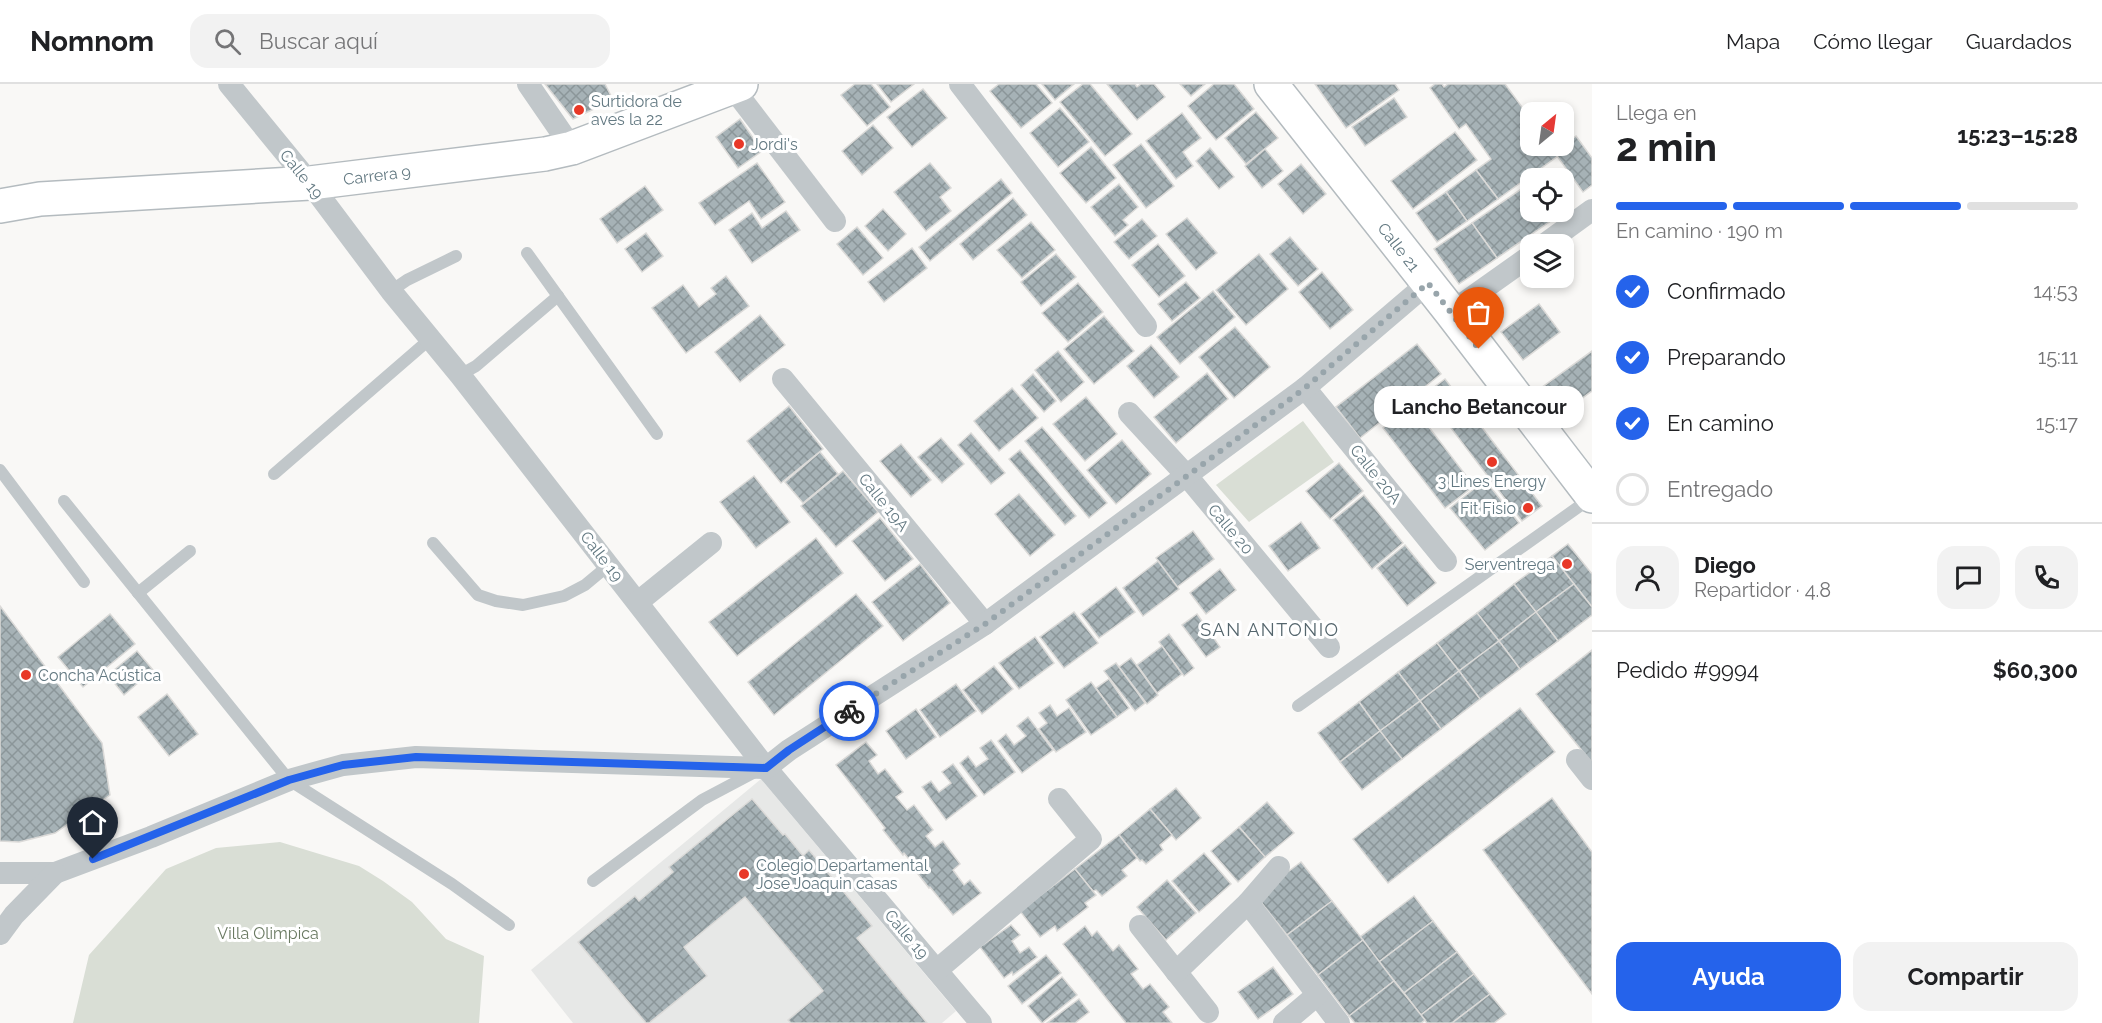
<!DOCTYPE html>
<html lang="es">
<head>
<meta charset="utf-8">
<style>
	:root { --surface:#fff; --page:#f2f2f2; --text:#202124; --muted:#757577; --line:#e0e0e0; --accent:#2563eb }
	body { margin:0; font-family:Raleway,sans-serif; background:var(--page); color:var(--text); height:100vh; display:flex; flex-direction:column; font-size:22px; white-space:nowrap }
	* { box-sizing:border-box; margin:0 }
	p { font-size:20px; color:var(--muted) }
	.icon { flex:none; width:33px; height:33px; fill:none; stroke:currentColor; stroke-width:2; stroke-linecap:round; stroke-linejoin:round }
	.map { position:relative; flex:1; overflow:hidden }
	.side { display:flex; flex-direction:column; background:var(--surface); width:510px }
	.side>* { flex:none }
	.needle { width:39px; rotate:29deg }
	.fabs { position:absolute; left:1520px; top:18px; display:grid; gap:12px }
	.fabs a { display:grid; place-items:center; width:54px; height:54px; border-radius:12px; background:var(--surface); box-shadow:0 3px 9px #0003; font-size:30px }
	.pin { position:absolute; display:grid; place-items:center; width:51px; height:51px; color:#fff; margin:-62px -26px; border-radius:50% 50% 50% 0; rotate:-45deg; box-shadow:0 0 6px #0007 }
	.pin .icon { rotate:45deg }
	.courier { position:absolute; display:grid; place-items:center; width:60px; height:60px; margin:-30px; border:4px solid #2563eb; border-radius:50%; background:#fff; color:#222; box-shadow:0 2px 8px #0007 }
	.bubble { position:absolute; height:42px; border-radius:18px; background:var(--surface); box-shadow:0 3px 9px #0003; font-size:20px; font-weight:700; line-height:42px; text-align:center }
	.overview em { font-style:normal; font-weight:700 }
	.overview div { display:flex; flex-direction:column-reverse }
	.overview { display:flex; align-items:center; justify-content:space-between; height:102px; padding:0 24px }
	h1 { font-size:39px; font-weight:700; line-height:45px }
	.bar { display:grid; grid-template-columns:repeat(4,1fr); gap:9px 6px; align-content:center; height:72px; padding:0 24px }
	.bar i { height:8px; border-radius:4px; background:var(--line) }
	.bar .on { background:var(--accent) }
	.bar p { grid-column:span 4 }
	.line { display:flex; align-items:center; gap:15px; padding:0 24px; border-top:2px solid var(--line) }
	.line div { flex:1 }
	.round { display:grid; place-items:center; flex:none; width:63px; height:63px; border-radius:18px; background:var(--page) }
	ol { padding:0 24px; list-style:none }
	li { display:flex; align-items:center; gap:18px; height:66px }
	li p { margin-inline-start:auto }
	li .icon { padding:6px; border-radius:50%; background:var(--accent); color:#fff; stroke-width:4 }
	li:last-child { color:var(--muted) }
	li i { width:33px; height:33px; border:3px solid var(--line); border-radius:50% }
	.action { display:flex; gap:12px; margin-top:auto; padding:12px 24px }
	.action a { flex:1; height:69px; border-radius:18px; background:var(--accent); color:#fff; font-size:24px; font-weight:700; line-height:69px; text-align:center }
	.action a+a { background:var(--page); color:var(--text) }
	header { display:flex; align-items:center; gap:36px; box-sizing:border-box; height:84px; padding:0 30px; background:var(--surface); border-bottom:2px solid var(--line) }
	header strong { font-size:28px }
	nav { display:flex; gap:33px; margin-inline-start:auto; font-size:21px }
	.search { width:420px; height:54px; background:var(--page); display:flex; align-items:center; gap:15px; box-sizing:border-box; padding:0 21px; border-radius:18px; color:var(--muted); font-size:22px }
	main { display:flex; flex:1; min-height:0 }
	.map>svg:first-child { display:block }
</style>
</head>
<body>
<header>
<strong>Nomnom</strong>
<div class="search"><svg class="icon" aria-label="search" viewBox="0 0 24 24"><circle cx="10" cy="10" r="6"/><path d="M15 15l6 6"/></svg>Buscar aquí</div>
<nav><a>Mapa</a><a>Cómo llegar</a><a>Guardados</a></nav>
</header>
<main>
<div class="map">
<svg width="1592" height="939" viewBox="0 0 1592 939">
	<defs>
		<pattern id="building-cross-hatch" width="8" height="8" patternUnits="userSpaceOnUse" patternTransform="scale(1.5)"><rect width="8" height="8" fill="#a6b2b6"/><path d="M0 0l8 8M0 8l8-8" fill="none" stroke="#8b9699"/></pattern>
	</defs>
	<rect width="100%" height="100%" fill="#f9f8f6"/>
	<polygon fill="#e7e8e7" points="761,695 956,927 942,939 573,939 531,886"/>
	<g fill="#d9ded5">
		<polygon points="1303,337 1334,378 1249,438 1216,401"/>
		<polygon points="280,758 359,782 383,797 412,818 446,855 484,872 479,939 73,939 89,871 166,785 216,764"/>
	</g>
	<g fill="url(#building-cross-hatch)" stroke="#dbdad8" stroke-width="1.5">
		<polygon points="545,0 605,0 613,16 573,35"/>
		<polygon points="855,0 871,0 890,23 867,42 841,11"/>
		<polygon points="877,0 914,0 891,18"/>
		<polygon points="999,0 1036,0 1052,19 1021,44 990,7"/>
		<polygon points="1042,0 1074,0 1055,16"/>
		<polygon points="1083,0 1090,0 1132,50 1105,72 1060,18"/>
		<polygon points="1107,0 1135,0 1137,3 1141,0 1154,0 1165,13 1137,36"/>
		<polygon points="1180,0 1205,0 1191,12"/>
		<polygon points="1214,0 1234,0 1254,25 1216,56 1188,22"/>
		<polygon points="1315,0 1395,0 1399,6 1346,44"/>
		<polygon points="1435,0 1442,0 1444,3 1448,0 1505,0 1530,34 1530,62 1550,62 1558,72 1498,115 1476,86 1491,75 1466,40 1459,45 1430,4"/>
		<polygon points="923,5 947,34 912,63 887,33"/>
		<polygon points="1394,14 1407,33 1365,62 1352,43"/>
		<polygon points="1060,24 1089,58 1058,83 1030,49"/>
		<polygon points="1256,28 1278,54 1246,80 1225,54"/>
		<polygon points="1182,29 1201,54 1183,68 1193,82 1176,95 1146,57"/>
		<polygon points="740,35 762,67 738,84 716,53"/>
		<polygon points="873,41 893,64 862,91 842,67"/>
		<polygon points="1455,48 1477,76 1413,125 1391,97"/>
		<polygon points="1576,52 1592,74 1592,101 1583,108 1554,68"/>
		<polygon points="1141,60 1174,102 1146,124 1113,81"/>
		<polygon points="1091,63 1116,94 1086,119 1060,89"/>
		<polygon points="1210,64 1234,93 1219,105 1196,77"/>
		<polygon points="1265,65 1283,87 1262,104 1245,82"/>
		<polygon points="757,79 785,118 761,135 749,117 715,141 699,119"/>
		<polygon points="930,79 951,104 940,113 951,127 926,147 894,108"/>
		<polygon points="1301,80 1326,110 1303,130 1278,100"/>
		<polygon points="1476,86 1498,115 1467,137 1446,108"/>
		<polygon points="1001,95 1012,109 930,177 919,163"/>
		<polygon points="1530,99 1530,128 1555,128 1558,132 1497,174 1472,139"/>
		<polygon points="1119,100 1138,123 1123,136 1128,141 1115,152 1091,123"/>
		<polygon points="645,102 663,126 617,159 600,135"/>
		<polygon points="1446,108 1467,137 1437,158 1416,129"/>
		<polygon points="1013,114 1027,131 973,176 960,160"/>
		<polygon points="883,125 906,150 888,167 865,142"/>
		<polygon points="786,127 800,146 752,179 729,146 752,129 762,144"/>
		<polygon points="1187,134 1217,169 1196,186 1166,150"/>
		<polygon points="1142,135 1157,152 1129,175 1114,158"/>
		<polygon points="1031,138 1055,166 1022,194 997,166"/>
		<polygon points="1472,139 1497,174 1459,200 1434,165"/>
		<polygon points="857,143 883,174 863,191 837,160"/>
		<polygon points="646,149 663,172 642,188 625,165"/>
		<polygon points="1290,153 1318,185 1298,202 1270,170"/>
		<polygon points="1158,160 1185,192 1159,213 1132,181"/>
		<polygon points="912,164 927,184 884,218 868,198"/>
		<polygon points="1056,170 1076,193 1041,222 1021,198"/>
		<polygon points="1259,170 1288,205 1246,241 1216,206"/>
		<polygon points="1322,188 1353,226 1330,245 1299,208"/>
		<polygon points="726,192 749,222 686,269 652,224 683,201 699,223 716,210 711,204"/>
		<polygon points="1186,198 1200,214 1172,237 1158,220"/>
		<polygon points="1078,199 1103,228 1068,258 1042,229"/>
		<polygon points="1213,207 1235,233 1180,280 1157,253"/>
		<polygon points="1539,220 1560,248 1523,276 1501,248"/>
		<polygon points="760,231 785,261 740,298 715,268"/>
		<polygon points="1104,232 1134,267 1094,300 1064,265"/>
		<polygon points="1235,243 1270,283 1234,314 1199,273"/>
		<polygon points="1417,260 1441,290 1360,354 1336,323"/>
		<polygon points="1151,261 1179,293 1154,314 1127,282"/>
		<polygon points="1058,267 1084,298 1061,318 1035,286"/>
		<polygon points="1592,267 1592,307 1560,330 1541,304"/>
		<polygon points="1207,289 1228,315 1176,359 1154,333"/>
		<polygon points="1033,290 1056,317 1044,328 1021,301"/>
		<polygon points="1445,295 1542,422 1522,437 1425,310"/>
		<polygon points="1012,304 1038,334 999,367 974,337"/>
		<polygon points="1086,313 1117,350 1085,377 1053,340"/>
		<polygon points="1412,321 1474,402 1445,424 1383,344"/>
		<polygon points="789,322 823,365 781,399 747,357"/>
		<polygon points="1042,343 1107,419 1089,434 1025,357"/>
		<polygon points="971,349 1005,389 991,400 958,361"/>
		<polygon points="941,354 964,380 942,399 918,373"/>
		<polygon points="1122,356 1151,390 1116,420 1087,386"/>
		<polygon points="901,360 931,396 911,413 880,377"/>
		<polygon points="1020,366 1076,432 1065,441 1009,375"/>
		<polygon points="820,368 838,390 803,419 785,398"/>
		<polygon points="1339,379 1363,407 1330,435 1306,407"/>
		<polygon points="843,387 878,428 836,463 801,422"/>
		<polygon points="754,392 790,438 756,464 720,418"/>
		<polygon points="1485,396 1519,439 1485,466 1450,424"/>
		<polygon points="1019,410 1055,451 1030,472 995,430"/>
		<polygon points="1364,411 1403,459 1372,485 1333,436"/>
		<polygon points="880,434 913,475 885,497 852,457"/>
		<polygon points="1301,438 1320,464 1288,487 1269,462"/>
		<polygon points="1193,447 1214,475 1177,503 1156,474"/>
		<polygon points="816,454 843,489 737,572 709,538"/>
		<polygon points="1568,460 1592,490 1592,523 1552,472"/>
		<polygon points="1405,461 1436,499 1407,522 1377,484"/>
		<polygon points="1552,472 1574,500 1536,528 1514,500"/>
		<polygon points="1158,477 1179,505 1143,532 1123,504"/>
		<polygon points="920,480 950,519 903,557 872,518"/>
		<polygon points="1220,485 1236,506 1206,530 1190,509"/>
		<polygon points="1514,500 1536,528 1499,557 1477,529"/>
		<polygon points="1574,500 1592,523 1592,531 1558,557 1536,528"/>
		<polygon points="1116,503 1135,528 1099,554 1081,530"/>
		<polygon points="856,510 883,542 774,631 748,598"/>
		<polygon points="0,522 102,659 110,711 55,749 19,758 0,757"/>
		<polygon points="1074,528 1098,559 1064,584 1040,553"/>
		<polygon points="1536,528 1558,557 1520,585 1499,557"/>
		<polygon points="1477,529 1499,557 1459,587 1437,559"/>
		<polygon points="110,530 135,560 83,603 58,573"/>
		<polygon points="1197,530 1220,563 1206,573 1182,541"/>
		<polygon points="1169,550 1194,584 1184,592 1159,558"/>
		<polygon points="1035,553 1054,579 1019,605 999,579"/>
		<polygon points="1499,557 1520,585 1480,615 1459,587"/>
		<polygon points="1437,559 1459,587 1420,617 1398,588"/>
		<polygon points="1162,562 1182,590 1157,609 1137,581"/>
		<polygon points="1592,566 1592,679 1536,610"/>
		<polygon points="137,567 153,586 124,611 108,591"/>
		<polygon points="1131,574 1158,611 1147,620 1119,583"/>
		<polygon points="1116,579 1145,619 1135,627 1104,587"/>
		<polygon points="994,582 1013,605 982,630 963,606"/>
		<polygon points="1459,587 1480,615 1441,645 1420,617"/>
		<polygon points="1398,588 1420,617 1380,647 1359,618"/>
		<polygon points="1109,595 1129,624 1117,633 1096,604"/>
		<polygon points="1091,598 1117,633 1091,651 1066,616"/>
		<polygon points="956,600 976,627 940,653 920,626"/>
		<polygon points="167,610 198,650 169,672 138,633"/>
		<polygon points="1420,617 1441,645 1402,675 1380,647"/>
		<polygon points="1359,618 1380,647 1340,678 1318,649"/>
		<polygon points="1050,621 1057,632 1069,624 1086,648 1056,668 1039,645 1047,639 1039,629"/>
		<polygon points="1520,624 1555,668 1388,799 1353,755"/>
		<polygon points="916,625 936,653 906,675 886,647"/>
		<polygon points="1028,633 1053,666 1022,689 998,657 1006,650 1014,661 1026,652 1017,642"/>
		<polygon points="1380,647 1402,675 1362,706 1340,678"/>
		<polygon points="991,656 1015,688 984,711 960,679 968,672 976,683 988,675 980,664"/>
		<polygon points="866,658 877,671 869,677 878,690 885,685 903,708 896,713 907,726 914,721 933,746 926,752 935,763 943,757 960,780 953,786 964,801 970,796 981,809 953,831 930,803 929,804 911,781 913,780 904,769 903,771 883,746 885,744 836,681"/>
		<polygon points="953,680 977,712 946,736 922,703 931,697 939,708 951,699 942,688"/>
		<polygon points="1176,704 1201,734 1176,756 1150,725"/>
		<polygon points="1552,714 1592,768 1592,910 1483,766"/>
		<polygon points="752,715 783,751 785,750 803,772 809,766 872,842 857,854 927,939 791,939 788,936 823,907 745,813 684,863 707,892 649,939 646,939 578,858 635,812 639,817 673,788 669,783"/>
		<polygon points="1267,718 1294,749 1265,773 1239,743"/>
		<polygon points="1150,725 1172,751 1160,761 1163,766 1146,780 1142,776 1140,777 1119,751"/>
		<polygon points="1239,743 1265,773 1238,798 1211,767"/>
		<polygon points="1119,751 1137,774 1122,786 1127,792 1102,812 1096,806 1093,807 1075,785"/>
		<polygon points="1204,769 1231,800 1199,828 1172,797"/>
		<polygon points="1301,778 1332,817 1287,851 1256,812"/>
		<polygon points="1075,785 1096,811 1085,819 1088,823 1057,847 1055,842 1040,853 1020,827"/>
		<polygon points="1167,796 1196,829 1166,856 1137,823"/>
		<polygon points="1414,812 1433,837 1379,878 1360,853"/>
		<polygon points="1332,817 1363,856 1318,891 1287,851"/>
		<polygon points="1433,837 1457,868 1404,909 1379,878"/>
		<polygon points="1011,841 1020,851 1012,857 1020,869 1029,863 1037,873 1013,891 1012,888 1004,894 980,863"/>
		<polygon points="1085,842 1092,852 1097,847 1113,867 1119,861 1138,885 1131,890 1143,905 1150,900 1169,923 1163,928 1172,939 1126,939 1063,860"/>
		<polygon points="1363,856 1394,897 1349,932 1318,891"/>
		<polygon points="1457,868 1474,890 1421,931 1404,909"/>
		<polygon points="1046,871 1061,889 1022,920 1008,902"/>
		<polygon points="1273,883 1293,910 1258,935 1238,908"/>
		<polygon points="1474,890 1490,910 1452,939 1427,939 1421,931"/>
		<polygon points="1062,893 1077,911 1042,939 1028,922"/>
		<polygon points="1394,897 1425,936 1421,939 1355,939 1349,932"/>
		<polygon points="1490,910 1506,930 1494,939 1452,939"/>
		<polygon points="1079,915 1089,928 1075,939 1047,939"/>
	</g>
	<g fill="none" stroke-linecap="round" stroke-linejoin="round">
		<g stroke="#b4bbbf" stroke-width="36">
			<g id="secondary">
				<polyline points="1271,0 1451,228 1592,412"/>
				<polyline points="0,122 40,115 310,99 545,70 572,64 741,0"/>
			</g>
		</g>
		<g stroke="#c1c7ca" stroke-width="12">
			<polyline points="527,169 657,350"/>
			<polyline points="391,207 407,196 456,172"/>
			<polyline points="460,291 476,282 558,212"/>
			<polyline points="0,386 84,498"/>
			<polyline points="274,390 430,255"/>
			<polyline points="64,417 289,696 452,800 509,841"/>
			<polyline points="433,459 478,511 496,517 523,521 564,512 585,501 609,481"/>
			<polyline points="138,509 190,467"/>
			<polyline points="1298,622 1591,414"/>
			<polyline points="593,797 702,716 753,689"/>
		</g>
		<g stroke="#c1c7ca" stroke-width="22">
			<polyline points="229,0 310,99 391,207 460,291 766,684 981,939"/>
			<polyline points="528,0 572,64"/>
			<polyline points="960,0 1146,242"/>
			<polyline points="732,3 835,137"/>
			<polyline points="1545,160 1592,126"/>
			<polyline points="1451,228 1530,172"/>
			<polyline points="783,295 985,540"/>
			<polyline points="1305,304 1446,477"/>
			<polyline points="1129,329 1187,392 1329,563"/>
			<polyline points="638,518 711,459"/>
			<polyline points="1577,676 1592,695"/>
			<polyline points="0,789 55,789 151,753 289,696 343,681 416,673 766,684 789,666 985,540 1305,304 1428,199"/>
			<polyline points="1248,819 1339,939"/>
			<polyline points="1140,842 1208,928"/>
			<polyline points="0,850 14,831 55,789"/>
			<polyline points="937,886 1091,755 1059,715"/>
			<polyline points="1176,888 1248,819 1279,783"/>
			<polyline points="1284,939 1317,911"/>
		</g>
		<use href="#secondary" stroke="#fff" stroke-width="33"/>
	</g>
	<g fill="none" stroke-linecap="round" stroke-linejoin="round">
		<polyline stroke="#98a5ab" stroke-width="6" stroke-dasharray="0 10.8" points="849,627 985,540 1187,392 1305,304 1428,199 1479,265"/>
		<polyline stroke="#2563eb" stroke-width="8" points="93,775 289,696 343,681 416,673 766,684 789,666 849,627"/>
	</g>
	<g fill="#e83827" stroke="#fff" stroke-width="2">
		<circle cx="579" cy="26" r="6"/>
		<circle cx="739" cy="60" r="6"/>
		<circle cx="1492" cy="378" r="6"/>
		<circle cx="1528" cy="424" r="6"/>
		<circle cx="1567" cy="480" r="6"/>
		<circle cx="26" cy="591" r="6"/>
		<circle cx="744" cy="790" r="6"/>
	</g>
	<g text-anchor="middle" stroke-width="6" stroke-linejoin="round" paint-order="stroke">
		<g font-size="16" fill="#637982" stroke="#fff" text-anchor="start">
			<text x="591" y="23">Surtidora de<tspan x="591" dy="18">aves la 22</tspan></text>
			<text x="751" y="66">Jordi's</text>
			<text x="1492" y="403" text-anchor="middle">3 Lines Energy</text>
			<text x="1516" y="430" text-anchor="end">Fit Fisio</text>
			<text x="1555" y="486" text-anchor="end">Serventrega</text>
			<text x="38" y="597">Concha Acústica</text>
			<text x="756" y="787">Colegio Departamental<tspan x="756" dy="18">Jose Joaquin casas</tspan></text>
		</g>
		<g font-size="16" fill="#637982" stroke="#fff">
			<text transform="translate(302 90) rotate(51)" y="6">Calle 19</text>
			<text transform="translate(377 91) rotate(-7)" y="6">Carrera 9</text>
			<text transform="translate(1399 163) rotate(52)" y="6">Calle 21</text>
			<text transform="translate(1376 390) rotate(51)" y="6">Calle 20A</text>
			<text transform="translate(884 418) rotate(51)" y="6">Calle 19A</text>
			<text transform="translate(1231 445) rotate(50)" y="6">Calle 20</text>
			<text transform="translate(602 472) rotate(52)" y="6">Calle 19</text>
			<text transform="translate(907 850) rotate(50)" y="6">Calle 19</text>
		</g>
		<g font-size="16" fill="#6a7a62" stroke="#fff">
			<text x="268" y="855">Villa Olimpica</text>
		</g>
		<g font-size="18" letter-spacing="1.5" fill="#55666d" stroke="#fff">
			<text x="1270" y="552">SAN ANTONIO</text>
		</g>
	</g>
</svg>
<div class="fabs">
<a><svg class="needle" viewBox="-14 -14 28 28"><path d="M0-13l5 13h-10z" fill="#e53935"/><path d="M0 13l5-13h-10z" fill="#757577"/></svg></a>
<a><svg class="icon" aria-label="locate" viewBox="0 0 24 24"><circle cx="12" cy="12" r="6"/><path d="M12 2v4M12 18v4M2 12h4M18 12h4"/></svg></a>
<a><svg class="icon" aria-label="layers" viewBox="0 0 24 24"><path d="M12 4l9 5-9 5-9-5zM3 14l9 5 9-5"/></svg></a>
</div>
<div class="pin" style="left:1479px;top:265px;background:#ea580c"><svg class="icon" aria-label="bag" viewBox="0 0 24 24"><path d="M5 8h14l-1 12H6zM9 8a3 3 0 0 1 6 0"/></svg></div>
<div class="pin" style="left:93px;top:775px;background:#1f2937"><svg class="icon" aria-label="home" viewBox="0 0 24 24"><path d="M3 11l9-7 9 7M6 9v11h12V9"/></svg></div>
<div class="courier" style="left:849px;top:627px"><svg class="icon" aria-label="bike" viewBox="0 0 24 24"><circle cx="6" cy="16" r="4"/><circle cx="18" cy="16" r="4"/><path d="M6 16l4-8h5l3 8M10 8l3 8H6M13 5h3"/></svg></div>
<div class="bubble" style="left:1374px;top:302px;width:210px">Lancho Betancour</div>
</div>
<section class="side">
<div class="overview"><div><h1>2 min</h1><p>Llega en</p></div><em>15:23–15:28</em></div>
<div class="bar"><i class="on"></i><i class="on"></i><i class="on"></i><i></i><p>En camino · 190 m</p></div>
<ol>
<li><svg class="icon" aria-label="check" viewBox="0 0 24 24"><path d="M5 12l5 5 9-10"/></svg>Confirmado<p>14:53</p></li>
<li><svg class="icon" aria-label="check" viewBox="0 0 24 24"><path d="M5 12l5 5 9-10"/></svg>Preparando<p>15:11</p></li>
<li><svg class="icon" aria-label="check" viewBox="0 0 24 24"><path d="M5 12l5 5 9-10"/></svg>En camino<p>15:17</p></li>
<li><i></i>Entregado</li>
</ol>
<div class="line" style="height:108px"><a class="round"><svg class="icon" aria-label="person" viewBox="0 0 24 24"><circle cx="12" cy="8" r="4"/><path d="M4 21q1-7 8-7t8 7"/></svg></a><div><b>Diego</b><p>Repartidor · 4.8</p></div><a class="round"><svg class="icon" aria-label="chat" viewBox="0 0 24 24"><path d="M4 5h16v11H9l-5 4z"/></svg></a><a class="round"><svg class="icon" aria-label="phone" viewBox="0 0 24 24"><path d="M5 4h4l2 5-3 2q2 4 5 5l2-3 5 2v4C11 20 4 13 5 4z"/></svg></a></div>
<div class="line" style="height:78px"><div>Pedido #9994</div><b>$60,300</b></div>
<div class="action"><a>Ayuda</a><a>Compartir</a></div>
</section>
</main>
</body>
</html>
